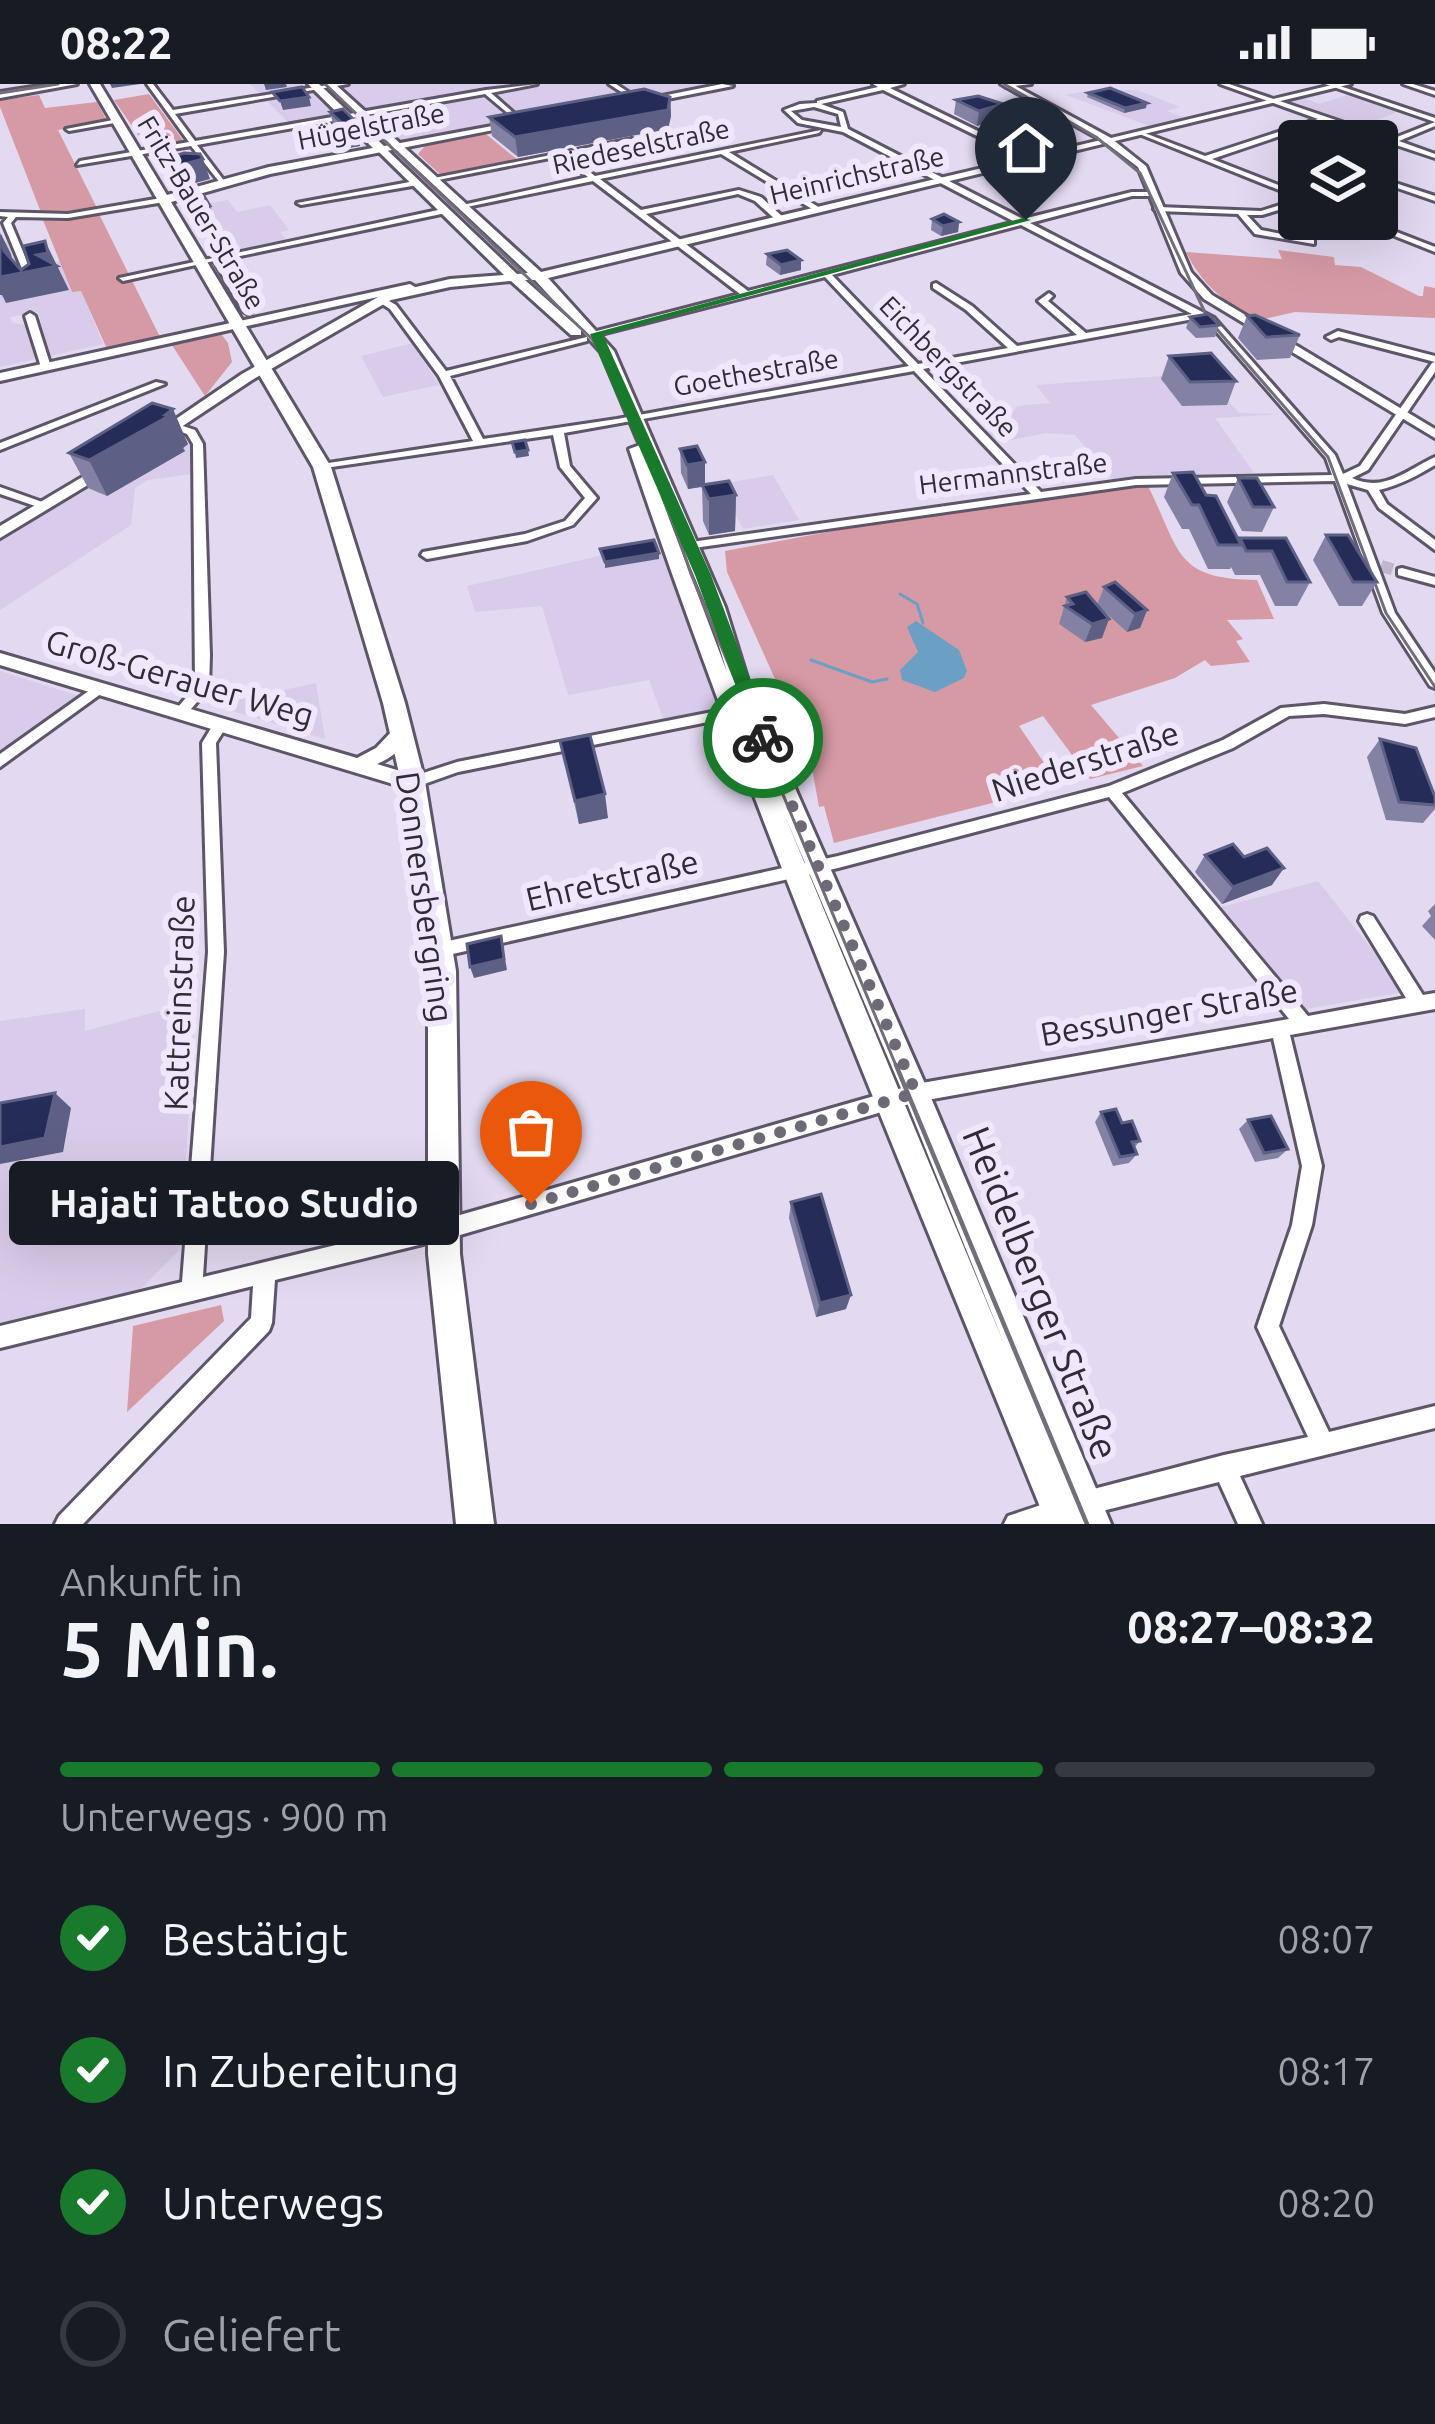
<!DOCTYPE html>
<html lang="de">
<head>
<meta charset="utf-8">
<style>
	:root { --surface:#171b24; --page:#242831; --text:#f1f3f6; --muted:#9ea1a6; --line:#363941; --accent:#1a7a2b }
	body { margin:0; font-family:Ubuntu,sans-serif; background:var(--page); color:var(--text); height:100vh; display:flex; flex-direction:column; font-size:45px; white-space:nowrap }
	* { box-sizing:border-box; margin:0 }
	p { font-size:39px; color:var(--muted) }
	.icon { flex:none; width:66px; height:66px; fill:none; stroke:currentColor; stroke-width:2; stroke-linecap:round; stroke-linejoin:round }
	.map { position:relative; height:1440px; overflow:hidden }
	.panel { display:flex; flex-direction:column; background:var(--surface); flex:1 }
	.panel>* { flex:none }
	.controls { position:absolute; left:1278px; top:36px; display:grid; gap:24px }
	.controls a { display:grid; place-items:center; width:120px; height:120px; border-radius:12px; background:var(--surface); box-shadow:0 12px 48px #0002; font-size:60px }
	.pin { position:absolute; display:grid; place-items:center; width:102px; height:102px; color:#fff; margin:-123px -51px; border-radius:50% 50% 50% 0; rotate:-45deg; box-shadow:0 0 12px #0007 }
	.pin .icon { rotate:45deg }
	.courier { position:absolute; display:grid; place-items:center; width:120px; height:120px; margin:-60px; border:9px solid #1a7a2b; border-radius:50%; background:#fff; color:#222; box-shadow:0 3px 15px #0007 }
	.bubble { position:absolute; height:84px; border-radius:12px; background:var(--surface); box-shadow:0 12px 48px #0002; font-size:39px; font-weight:600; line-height:84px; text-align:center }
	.headline em { font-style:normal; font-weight:600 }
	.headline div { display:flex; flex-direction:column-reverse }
	.headline { display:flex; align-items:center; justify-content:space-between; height:204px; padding:0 60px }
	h1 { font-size:78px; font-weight:600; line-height:90px }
	.bar { display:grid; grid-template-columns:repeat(4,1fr); gap:18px 12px; align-content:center; height:144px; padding:0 60px }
	.bar i { height:15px; border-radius:9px; background:var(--line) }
	.bar .on { background:var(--accent) }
	.bar p { grid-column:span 4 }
	ol { padding:0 60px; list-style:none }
	li { display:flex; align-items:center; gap:36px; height:132px }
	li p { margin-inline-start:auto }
	li .icon { padding:12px; border-radius:50%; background:var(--accent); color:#fff; stroke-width:4 }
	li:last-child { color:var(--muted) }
	li i { width:66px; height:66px; border:6px solid var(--line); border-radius:50% }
	.status { display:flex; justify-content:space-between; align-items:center; height:84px; padding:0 60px; background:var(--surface); direction:ltr }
	.status svg { height:33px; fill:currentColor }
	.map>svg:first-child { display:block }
</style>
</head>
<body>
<div class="status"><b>08:22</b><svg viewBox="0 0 49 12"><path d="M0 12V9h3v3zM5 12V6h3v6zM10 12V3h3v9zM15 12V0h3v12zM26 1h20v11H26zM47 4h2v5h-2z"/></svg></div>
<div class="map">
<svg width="1435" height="1440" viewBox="0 0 1435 1440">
	<rect width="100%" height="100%" fill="#e3d9f1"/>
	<g fill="#d9ccea">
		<polygon points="250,0 302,0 341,35 293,43"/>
		<polygon points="330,0 729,0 399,59"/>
		<polygon points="1092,6 1137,6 1180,23 1167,27 1188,35 1152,43 1066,11"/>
		<polygon points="1351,10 1399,27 1356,45 1278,20 1303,14 1319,20"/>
		<polygon points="228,116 237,128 270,121 289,146 280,148 286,156 219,170 189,123"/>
		<polygon points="9,157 15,175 26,174 30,183 60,177 72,207 81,206 103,260 50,272 38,228 10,233 12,239 26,241 35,275 0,283 0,159"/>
		<polygon points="413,259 439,301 383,313 361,272"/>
		<polygon points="1204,289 1239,329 1283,330 1215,334 1254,389 1112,395 1075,351 1047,349 996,359 984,347 1009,341 1006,337 1017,322 1050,319 1036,301"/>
		<polygon points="166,350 197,358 199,389 148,396 135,404 131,441 0,526 0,454"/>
		<polygon points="773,391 799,436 743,445 720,400"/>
		<polygon points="669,456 734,629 666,642 649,596 568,611 542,522 475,528 467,502"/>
		<polygon points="0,587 79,612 0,672"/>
		<polygon points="316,599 325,655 219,623 218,620"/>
		<polygon points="1318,797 1401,902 1399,909 1306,925 1296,922 1215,825"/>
		<polygon points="196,917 180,1165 126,1220 0,1253 0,937 85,925 85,947"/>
	</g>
	<g fill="#d69aa4">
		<polygon points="149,10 185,59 148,65 114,16"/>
		<polygon points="39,11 45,24 97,18 107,37 58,46 98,126 42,131 0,23 0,16"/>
		<polygon points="486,50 519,77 442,92 418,70 425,62"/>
		<polygon points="99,130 161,255 108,267 81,207 72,208 43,136"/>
		<path d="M1278,166L1334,173L1335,181L1361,183L1419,212H1423L1424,202L1435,204V234L1295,228L1255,237C1224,217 1202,201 1186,168L1282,175Z"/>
		<polygon points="219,247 228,259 232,278 205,312 170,258"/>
		<path d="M1147,400C1181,467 1173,495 1257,496L1274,535L1227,536L1243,555L1236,557L1250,578L1211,582L1205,576L1175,594L1091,621L1143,682L1090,695L1043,632L1019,642L1060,702L834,759L824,722L819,723L810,673L727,488L725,467L962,423Z"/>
		<polygon points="221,1221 224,1237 127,1328 133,1242"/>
	</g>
	<polygon fill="#6c9fc4" points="916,537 959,566 967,587 964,594 935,608 902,596 900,586 918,568 907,543"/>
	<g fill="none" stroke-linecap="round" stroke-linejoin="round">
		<g stroke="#6c9fc4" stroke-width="3">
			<polyline points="900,510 917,520 923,539"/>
			<polyline points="811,576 872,598 887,595"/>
		</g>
		<polyline stroke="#bfb6cb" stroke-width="12" stroke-dasharray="12 6" stroke-linecap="butt" points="1381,482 1402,488"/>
		<g stroke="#5e5569" stroke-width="6">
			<g id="minor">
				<polygon points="147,0 153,0 173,26 334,0 348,0 175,30 195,57 486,6 537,0 491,9 524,38 522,41 485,10 197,61 225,98 221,100 191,62 77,81 80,77 189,58"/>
				<polygon points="609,0 616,0 643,18 638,19"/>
				<path d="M873,0H904L890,4L1035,75L1028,77L883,6L821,20L843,28L848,45L1023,135L1132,108H1155L1152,112H1132L1030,139L1214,234L1335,371L1343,390L1360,382L1432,279L1435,278V288L1368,386L1352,394C1384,409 1407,386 1435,373V381C1417,392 1400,401 1379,406L1387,420L1435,456V466L1379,424L1368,406L1347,400L1395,529L1435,589V604L1430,602L1383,529L1335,397L1136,401L687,465L685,462L691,458L1031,410L914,287L564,349L570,382L597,414L573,441L527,457L427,475L421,471L423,468L525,450L565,437L585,414L560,383L553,351L318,385L317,383L322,380L473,357L439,292L390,225L379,218V214L382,213L396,221L446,287L587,253V257L450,292L483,355L617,335L909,282L825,193L593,252V248L740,210L593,97L462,124L458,122L588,93L560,72L433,97L429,95L632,55L630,58L567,71L595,92L821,46L819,49L729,68L820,124V128H817L721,70L600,95L641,126L739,106L761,113L783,133V137H777L755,117L738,110L646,130L748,207L1015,138L843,48L798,39L784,26L800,20L817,19V17L878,3ZM814,23L838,30L841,43L802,36L791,27ZM1021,141L1192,230L1086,249L1048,217L1053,212L1049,209L1038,217L1077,251L1017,262L972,222L936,199L933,200V204L966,226L1008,264L918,280L832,191ZM1199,234L1208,238L1326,374L1332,391L1136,395L1041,408L923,285Z"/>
				<polygon points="1009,0 1031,0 1006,3 1006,1"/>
				<polygon points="1220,0 1229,0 1392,55 1435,38 1325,0 1334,0 1435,34 1435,42 1399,57 1435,70 1435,74 1324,37 1212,75 1299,109 1299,114 1137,49 1142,48 1205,72 1318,35"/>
				<polygon points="1403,0 1413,0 1435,7 1435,11"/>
				<polygon points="118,35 120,38 69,47 66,45"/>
				<polygon points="1377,93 1435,112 1435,117 1377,97"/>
				<polygon points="415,97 418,101 301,121 297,119"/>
				<polygon points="167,113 170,117 68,134 16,133 11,139 36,199 32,202 28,199 3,139 8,133 0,132 0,128 68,130"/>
				<polygon points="1299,115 1299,120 1262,131 1247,131 1261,146 1314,156 1314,160 1255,150 1238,130 1158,127 1154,125 1158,123 1261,127"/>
				<polygon points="443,125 447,127 446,129 221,176 253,227 248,230 243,227 214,177 123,197 119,194"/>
				<polygon points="1352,135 1363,135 1435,163 1435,168"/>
				<polygon points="30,229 35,232 51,283 49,285 41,283 25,232"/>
				<polygon points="1338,247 1435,272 1435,278 1339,253 1331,256 1326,253"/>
				<polygon points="156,298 165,300 0,366 0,359"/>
				<polygon points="174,339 195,346 203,360 210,571 209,604 185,632 180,634 173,629 195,603 193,360 187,350 170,344 170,340"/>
				<polygon points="0,403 48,420 50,422 44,425 0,410"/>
				<polygon points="1402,484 1435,493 1435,501 1398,491 1398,485"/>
				<polygon points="97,601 104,606 102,609 0,683 0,670"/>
				<polygon points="1324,620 1405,630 1435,623 1435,633 1405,640 1324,630 1289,632 1233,664 1122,709 1308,932 1406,914 1359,837 1361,832 1367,830 1373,832 1423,911 1435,909 1435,925 1290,951 1322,1082 1312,1141 1279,1242 1329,1348 1435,1322 1435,1344 1240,1392 1262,1440 1238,1440 1219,1398 1082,1432 1074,1428 1070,1420 1074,1412 1082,1408 1224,1371 1308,1353 1257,1243 1292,1141 1302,1082 1273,954 916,1018 460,1151 275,1196 272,1239 269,1247 83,1440 55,1440 59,1432 251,1234 253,1202 0,1264 0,1242 182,1198 208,868 202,659 216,636 221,635 228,640 216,659 224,868 203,1193 460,1131 916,1000 1289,935 1109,713 838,784 439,873 433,871 431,866 433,861 439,859 838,772 1109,702 1223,656 1281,624"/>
				<polygon points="743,622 750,627 748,630 458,688 413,704 406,698 408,694 457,678"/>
				<polygon points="1059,1415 1067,1419 1071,1427 1067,1435 1055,1440 1004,1440 1008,1432"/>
			</g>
		</g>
		<g stroke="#5e5569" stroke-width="6">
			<g id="tertiary">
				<polygon points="1106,55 1112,55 1146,82 1191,188 1212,211 1435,345 1435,354 1204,215 1181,189 1138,83 1106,59"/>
				<polygon points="410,200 415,203 414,205 0,297 0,289"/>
			</g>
		</g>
		<g stroke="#5e5569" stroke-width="6">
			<g id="secondary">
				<path d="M326,0H335L541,188L1101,56L1001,0H1012L1111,54L1336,0H1351L548,194L614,267L725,523L748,597L929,1009L1111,1440H1047C903,1084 751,729 629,365L640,361L601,268L581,246V251H571L511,197L450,203L391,216L252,296L163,355L151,352L242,290L394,204L403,206L450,195L504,191L379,68V64H385L517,190L528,189ZM525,196H535L580,245ZM656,400L707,523L727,588ZM785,732L903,1009L1005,1262Z"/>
				<polygon points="106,379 111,381 111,387 0,454 0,442"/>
				<path d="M0,569L357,674L376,664L394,645H408L411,650C403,664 392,674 377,680L420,693L423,698L413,706L0,581Z"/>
			</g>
		</g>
		<g stroke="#5e5569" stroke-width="6">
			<g id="primary">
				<polygon points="52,0 77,0 0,14 0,8"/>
				<polygon points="90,0 100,0 167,111 269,83 373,64 308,0 319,0 384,62 519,37 524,40 270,90 171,118 331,383 405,619 425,698 456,887 460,1170 494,1440 456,1440 428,1170 428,887 401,698 383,619 313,383"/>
				<polygon points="722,0 733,2 642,20 637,17"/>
			</g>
		</g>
		<use href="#minor" fill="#fff" fill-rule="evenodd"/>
		<use href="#tertiary" fill="#fff" fill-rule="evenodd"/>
		<use href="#secondary" fill="#fff" fill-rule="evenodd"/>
		<use href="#primary" fill="#fff" fill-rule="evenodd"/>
		<g stroke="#736d7c" stroke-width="3">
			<polyline points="325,0 592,255 622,304 650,368 691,490 897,984"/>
			<polyline points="1004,0 1096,53 1140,89 1208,235 1328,373 1386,529 1435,603"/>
			<polyline points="0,9 58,0"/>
		</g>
		<polyline stroke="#736d7c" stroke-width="4.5" points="896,981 1087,1440"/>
	</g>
	<g fill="#8482a4">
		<polygon points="1088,9 1146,24 1124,29 1087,13"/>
		<polygon points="670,13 671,32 668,45 518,73 492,52 489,33"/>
		<polygon points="956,16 1003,20 1000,34 977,42 954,30"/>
		<polygon points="330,28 355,37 360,62 348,64 336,52"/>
		<polygon points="932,135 959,138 958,148 941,152 931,146"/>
		<polygon points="767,170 801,186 780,191 766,181"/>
		<polygon points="1247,232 1300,251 1290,274 1257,276 1238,254"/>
		<polygon points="1190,233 1219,241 1215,253 1196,254 1186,244"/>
		<polygon points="1169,272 1236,297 1227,321 1182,322 1161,295"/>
		<polygon points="188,360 183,364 185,367 107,412 88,404 69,369"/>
		<polygon points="680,365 705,401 736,411 735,447 709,451 703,437 702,403 688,405 681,389"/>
		<polygon points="1173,389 1206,411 1239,456 1286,454 1310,498 1297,522 1275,522 1260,491 1235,491 1231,483 1230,485 1208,485 1189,445 1182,445 1164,413"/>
		<polygon points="1238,394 1274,423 1262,448 1242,447 1227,418"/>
		<polygon points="1326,451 1377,498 1362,522 1339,522 1313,476"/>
		<polygon points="1104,503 1147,526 1140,544 1127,548 1097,521"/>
		<polygon points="1086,508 1102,554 1085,558 1059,540 1067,513"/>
		<polygon points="1380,655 1435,713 1435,725 1423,739 1386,736 1367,673"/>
		<polygon points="560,657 608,734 579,740"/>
		<polygon points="1205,771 1272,801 1222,820 1195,788"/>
		<polygon points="1435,820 1435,856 1422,842 1431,832 1428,827"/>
		<polygon points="1101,1028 1122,1039 1140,1057 1134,1064 1137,1070 1129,1079 1113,1082 1095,1038"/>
		<polygon points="1248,1036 1288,1065 1278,1074 1255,1078 1239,1045"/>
		<polygon points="791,1118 846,1225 816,1233 789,1134"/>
	</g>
	<g fill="#5d6085">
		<polygon points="110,0 140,0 112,4"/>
		<polygon points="264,0 286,0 287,3 266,6"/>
		<polygon points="309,13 311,22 283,26 280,17"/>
		<polygon points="670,13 671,32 668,45 518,73 515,53"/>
		<polygon points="1147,19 1146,24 1124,29 1125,24"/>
		<polygon points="1003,20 1000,34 977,42 979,27"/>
		<polygon points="355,37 360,62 348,64 342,39"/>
		<polygon points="203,75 210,95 177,104 170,84"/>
		<polygon points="210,122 214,132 197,136 194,125"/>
		<polygon points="959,138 958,148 941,152 943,142"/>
		<polygon points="0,148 11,170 16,190 44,185 37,171 45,157 69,206 6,219 2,211 0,211 0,187 4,167"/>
		<polygon points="801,176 801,186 780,191 781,181"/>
		<polygon points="173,325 188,360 183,364 185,367 107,412 89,376"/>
		<polygon points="528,366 529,372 516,374 515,368"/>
		<polygon points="705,378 705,402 688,405 687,381"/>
		<polygon points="736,411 735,447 709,451 709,415"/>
		<polygon points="659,469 659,475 605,484 605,478"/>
		<polygon points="1147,526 1140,544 1127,548 1135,530"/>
		<polygon points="1109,535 1102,554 1085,558 1092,540"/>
		<polygon points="605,710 608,734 579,740 575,717"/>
		<polygon points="1284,784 1272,801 1222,820 1233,803"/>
		<polygon points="501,852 507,886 474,894 470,883"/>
		<polygon points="55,1009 71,1024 63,1068 0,1080 0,1063"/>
		<polygon points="851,1211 846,1225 816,1233 820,1219"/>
	</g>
	<g fill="#242c57" stroke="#5d6085" stroke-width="3">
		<polygon points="302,3 309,13 280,17 272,8"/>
		<polygon points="1110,4 1147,19 1125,24 1088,9"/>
		<polygon points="644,5 670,13 668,26 515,53 489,33"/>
		<polygon points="978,12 1003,20 979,27 956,16"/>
		<polygon points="343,25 355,37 342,39 330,28"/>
		<polygon points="184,69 200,70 203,75 170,84 164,75"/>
		<polygon points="204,112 210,122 194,125 187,115"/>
		<polygon points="944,130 959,138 943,142 932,135"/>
		<polygon points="0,151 4,167 21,186 29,180 23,162 45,157 48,169 37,171 57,182 0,193"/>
		<polygon points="787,166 801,176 781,181 767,170"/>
		<polygon points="1208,230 1219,241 1200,243 1190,233"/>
		<polygon points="1255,231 1300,251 1266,253 1247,232"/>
		<polygon points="1211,269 1236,297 1190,298 1169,272"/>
		<polygon points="152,319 173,325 165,331 169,332 89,376 69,369"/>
		<polygon points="525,356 528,366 515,368 512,358"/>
		<polygon points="697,362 705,378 687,381 680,365"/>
		<polygon points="1193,388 1206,411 1216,412 1241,461 1218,461 1199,421 1192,421 1173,389"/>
		<polygon points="1238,394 1257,394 1274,423 1253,423"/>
		<polygon points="729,397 736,411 709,415 702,401"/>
		<polygon points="1326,451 1348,451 1377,498 1353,498"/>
		<polygon points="1240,454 1286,454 1310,498 1287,498 1272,467 1246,467"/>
		<polygon points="654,456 659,469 605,478 600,465"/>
		<polygon points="1115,498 1147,526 1135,530 1104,503"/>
		<polygon points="1086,508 1109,535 1092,540 1065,522 1073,520 1067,513"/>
		<polygon points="590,651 605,710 575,717 560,657"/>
		<polygon points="1380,655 1416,664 1435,713 1435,721 1399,718"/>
		<polygon points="1233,760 1244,773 1267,764 1284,784 1233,803 1205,771"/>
		<polygon points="501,852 504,875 470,883 467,860"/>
		<polygon points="55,1009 45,1054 0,1063 0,1019"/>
		<polygon points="1116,1025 1122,1039 1132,1037 1140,1057 1132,1058 1137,1070 1120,1073 1101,1028"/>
		<polygon points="1271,1032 1288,1065 1264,1069 1248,1036"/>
		<polygon points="821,1110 851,1211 820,1219 791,1118"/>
	</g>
	<polygon fill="#1a7a2b" points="1023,134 1031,136 603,251 711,491 772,654 770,659 757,659 695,491 590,250"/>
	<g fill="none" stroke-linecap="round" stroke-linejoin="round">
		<polyline stroke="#6f6977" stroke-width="12" stroke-dasharray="0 21.6" points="531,1120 916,1009 763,654"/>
	</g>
	<g text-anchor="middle" stroke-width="12" stroke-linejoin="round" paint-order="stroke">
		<g font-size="27" fill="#302c35" stroke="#f0e6fe">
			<text transform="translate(371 43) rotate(-11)" y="9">Hügelstraße</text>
			<text transform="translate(641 63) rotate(-12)" y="9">Riedeselstraße</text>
			<text transform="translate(857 92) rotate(-13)" y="9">Heinrichstraße</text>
			<text transform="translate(201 129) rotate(59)" y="9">Fritz-Bauer-Straße</text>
			<text transform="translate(948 283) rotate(46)" y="9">Eichbergstraße</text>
			<text transform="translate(756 289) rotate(-10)" y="9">Goethestraße</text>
			<text transform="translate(1013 390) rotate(-7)" y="9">Hermannstraße</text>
		</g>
		<g font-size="33" fill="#302c35" stroke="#f0e6fe">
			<text transform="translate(180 594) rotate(16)" y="12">Groß-Gerauer Weg</text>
			<text transform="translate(1085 677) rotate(-18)" y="12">Niederstraße</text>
			<text transform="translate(612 796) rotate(-13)" y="12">Ehretstraße</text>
			<text transform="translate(425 813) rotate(82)" y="12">Donnersbergring</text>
			<text transform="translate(179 919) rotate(-88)" y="12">Kattreinstraße</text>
			<text transform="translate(1169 928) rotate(-10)" y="12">Bessunger Straße</text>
		</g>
		<g font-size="39" fill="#302c35" stroke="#f0e6fe">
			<text transform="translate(1041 1209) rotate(68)" y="14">Heidelberger Straße</text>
		</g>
	</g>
</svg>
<div class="controls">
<a><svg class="icon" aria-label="layers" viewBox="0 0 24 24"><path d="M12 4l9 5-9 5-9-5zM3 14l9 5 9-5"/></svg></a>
</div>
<div class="pin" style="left:531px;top:1120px;background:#ea580c"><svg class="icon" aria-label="bag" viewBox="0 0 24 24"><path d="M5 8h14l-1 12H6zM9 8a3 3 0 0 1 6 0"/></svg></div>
<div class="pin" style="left:1026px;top:136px;background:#1f2937"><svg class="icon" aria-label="home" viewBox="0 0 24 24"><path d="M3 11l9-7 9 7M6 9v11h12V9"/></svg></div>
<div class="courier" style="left:763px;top:654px"><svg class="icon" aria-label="bike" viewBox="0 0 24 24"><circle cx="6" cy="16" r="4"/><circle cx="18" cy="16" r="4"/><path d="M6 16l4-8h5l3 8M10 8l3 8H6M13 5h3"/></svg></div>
<div class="bubble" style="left:9px;top:1077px;width:450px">Hajati Tattoo Studio</div>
</div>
<section class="panel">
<div class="headline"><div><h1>5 Min.</h1><p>Ankunft in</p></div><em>08:27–08:32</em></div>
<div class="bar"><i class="on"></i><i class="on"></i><i class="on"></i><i></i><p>Unterwegs · 900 m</p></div>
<ol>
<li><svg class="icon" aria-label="check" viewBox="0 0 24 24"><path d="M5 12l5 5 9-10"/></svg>Bestätigt<p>08:07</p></li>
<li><svg class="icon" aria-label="check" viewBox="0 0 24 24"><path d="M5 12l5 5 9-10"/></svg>In Zubereitung<p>08:17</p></li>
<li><svg class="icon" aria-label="check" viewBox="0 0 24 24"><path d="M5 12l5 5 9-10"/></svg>Unterwegs<p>08:20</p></li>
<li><i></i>Geliefert</li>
</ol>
</section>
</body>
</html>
